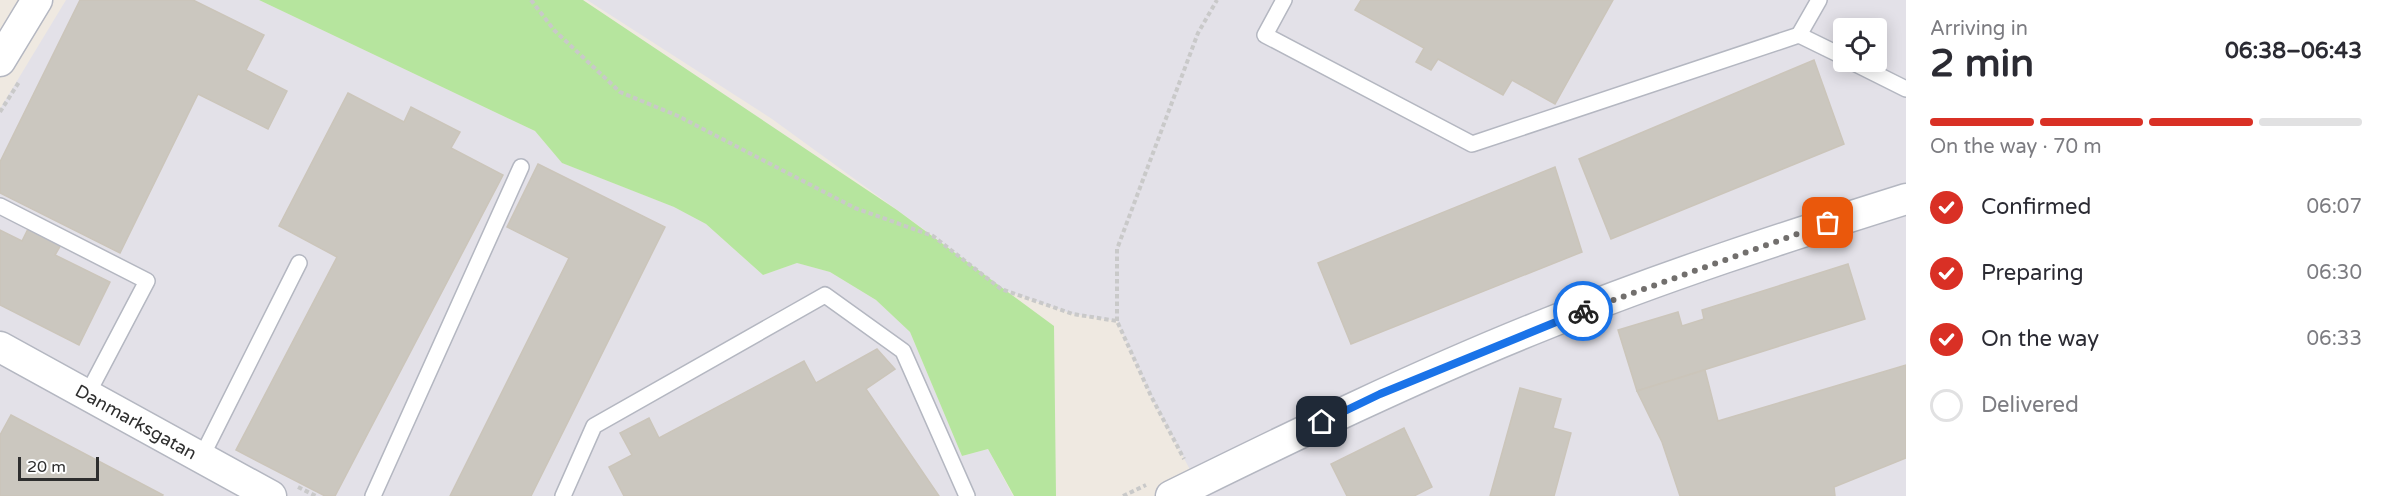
<!DOCTYPE html>
<html lang="en">
<head>
<meta charset="utf-8">
<style>
	:root { --surface:#fff; --page:#f7f7f7; --text:#2b2b33; --muted:#7c7c81; --line:#e1e1e2; --accent:#d93025 }
	body { margin:0; font-family:"Varela Round",sans-serif; background:var(--page); color:var(--text); height:100vh; display:flex; flex-direction:column; font-size:22px; white-space:nowrap }
	* { box-sizing:border-box; margin:0 }
	p { font-size:20px; color:var(--muted) }
	.icon { flex:none; width:33px; height:33px; fill:none; stroke:currentColor; stroke-width:2; stroke-linecap:round; stroke-linejoin:round }
	.map { position:relative; flex:1; overflow:hidden }
	.details { display:flex; flex-direction:column; background:var(--surface); width:480px }
	.details>* { flex:none }
	.buttons { position:absolute; left:1833px; top:18px; display:grid; gap:12px }
	.buttons a { display:grid; place-items:center; width:54px; height:54px; border-radius:6px; background:var(--surface); box-shadow:0 3px 15px #0003; font-size:30px }
	.scale { position:absolute; left:18px; bottom:15px; width:81px; box-sizing:border-box; padding-left:6px; border:3px solid #2e2e2e; border-top:0; font-size:16px; line-height:21px; white-space:nowrap; color:#2e2e2e; -webkit-text-stroke:4px #fff; paint-order:stroke }
	.pin { position:absolute; display:grid; place-items:center; width:51px; height:51px; color:#fff; margin:-26px; border-radius:12px; box-shadow:0 3px 9px #0006 }
	.courier { position:absolute; display:grid; place-items:center; width:60px; height:60px; margin:-30px; border:4px solid #1a73e8; border-radius:50%; background:#fff; color:#222; box-shadow:0 2px 8px #0007 }
	.summary em { font-style:normal; font-weight:700 }
	.summary div { display:flex; flex-direction:column-reverse }
	.summary { display:flex; align-items:center; justify-content:space-between; height:102px; padding:0 24px }
	h1 { font-size:39px; font-weight:700; line-height:45px }
	.bar { display:grid; grid-template-columns:repeat(4,1fr); gap:9px 6px; align-content:center; height:72px; padding:0 24px }
	.bar i { height:8px; border-radius:4px; background:var(--line) }
	.bar .active { background:var(--accent) }
	.bar p { grid-column:span 4 }
	ol { padding:0 24px; list-style:none }
	li { display:flex; align-items:center; gap:18px; height:66px }
	li p { margin-inline-start:auto }
	li .icon { padding:6px; border-radius:50%; background:var(--accent); color:#fff; stroke-width:4 }
	li:last-child { color:var(--muted) }
	li i { width:33px; height:33px; border:3px solid var(--line); border-radius:50% }
	main { display:flex; flex:1; min-height:0 }
	.map>svg:first-child { display:block }
</style>
</head>
<body>
<main>
<div class="map">
<svg width="1906" height="496" viewBox="0 0 1906 496">
	<rect width="100%" height="100%" fill="#efe9e1"/>
	<g fill="#e3e1e8" fill-rule="evenodd">
		<polygon points="66,0 259,0 535,131 562,163 674,207 706,224 763,275 797,263 830,272 876,300 910,332 962,456 988,449 1013,496 0,496 0,109"/>
		<path d="M587,0H1906V496H1171L1197,483L1151,396L1117,321L1073,314L1001,289L933,236L772,119ZM1844,28H1876V62H1844Z"/>
	</g>
	<polygon fill="#b6e59e" points="259,0 583,0 897,210 1054,326 1056,496 1014,496 988,449 962,456 910,332 876,300 830,272 797,263 763,275 706,224 674,207 562,163 535,131"/>
	<g fill="#cbc7bf" stroke="#cbc5ba" stroke-width="1.5">
		<polygon points="80,0 193,0 264,35 246,70 287,91 268,129 198,94 120,253 0,193 0,162"/>
		<polygon points="1361,0 1613,0 1555,104 1512,80 1503,95 1438,59 1431,70 1416,62 1424,48 1355,10"/>
		<polygon points="1814,60 1844,144 1611,239 1579,159"/>
		<polygon points="348,93 404,122 411,107 460,132 451,148 503,175 335,496 325,496 236,450 337,257 279,226"/>
		<polygon points="538,164 665,227 531,496 450,496 569,258 507,227"/>
		<polygon points="1555,167 1582,252 1351,344 1318,263"/>
		<polygon points="29,227 62,243 55,255 110,282 79,345 0,305 0,230 22,241"/>
		<polygon points="1848,264 1865,319 1637,391 1618,330 1678,312 1682,326 1704,319 1702,310"/>
		<polygon points="877,349 895,369 866,389 939,496 624,496 609,467 632,455 620,433 649,418 659,438 804,361 816,383"/>
		<polygon points="1906,365 1906,458 1834,487 1835,496 1680,496 1662,442 1637,391 1705,370 1718,421"/>
		<polygon points="1520,388 1561,399 1553,428 1571,433 1554,496 1490,496"/>
		<polygon points="11,415 163,495 162,496 0,496 0,435"/>
		<polygon points="1404,428 1432,487 1414,496 1347,496 1331,464"/>
	</g>
	<g fill="none" stroke-linecap="round" stroke-linejoin="round">
		<g stroke="#b4b7c1" stroke-width="18">
			<g id="lane">
				<polyline points="1284,0 1265,35 1472,144 1799,35 1844,57"/>
				<polyline points="1799,35 1819,0"/>
				<polyline points="1852,62 1906,89"/>
				<polyline points="0,206 147,281 87,395"/>
				<polyline points="201,458 299,263"/>
				<polyline points="373,496 521,167"/>
				<polyline points="563,496 594,426 825,295 903,351 967,496"/>
			</g>
		</g>
		<g stroke="#b4b7c1" stroke-width="33">
			<g id="street">
				<polyline points="0,61 37,0"/>
				<polyline points="0,347 271,496"/>
				<path d="M1171,496C1295,435 1418,375 1546,324C1664,276 1785,237 1906,199"/>
			</g>
		</g>
		<g stroke="#c9c9c9" stroke-width="4" stroke-dasharray="4.5 3" stroke-linecap="butt">
			<polyline points="531,0 554,30 620,92 678,116 855,208 933,236 1001,289 1073,314 1117,321 1151,396 1184,459"/>
			<polyline points="0,112 19,82"/>
			<polyline points="1117,321 1117,249 1198,33 1217,0"/>
			<polyline points="298,487 316,496"/>
			<polyline points="1123,496 1146,485"/>
		</g>
		<use href="#lane" stroke="#fff" stroke-width="15"/>
		<use href="#street" stroke="#fff" stroke-width="30"/>
	</g>
	<g fill="none" stroke-linecap="round" stroke-linejoin="round">
		<polyline stroke="#726f6d" stroke-width="6" stroke-dasharray="0 10.8" points="1583,311 1828,223"/>
		<polyline stroke="#1a73e8" stroke-width="8" points="1322,422 1380,394 1583,311"/>
	</g>
	<g text-anchor="middle" stroke-width="6" stroke-linejoin="round" paint-order="stroke">
		<g font-size="18" fill="#2e2e2e" stroke="#fff">
			<text transform="translate(136 422) rotate(29)" y="6">Danmarksgatan</text>
		</g>
	</g>
</svg>
<div class="buttons">
<a><svg class="icon" aria-label="locate" viewBox="0 0 24 24"><circle cx="12" cy="12" r="6"/><path d="M12 2v4M12 18v4M2 12h4M18 12h4"/></svg></a>
</div>
<div class="scale">20 m</div>
<div class="pin" style="left:1828px;top:223px;background:#ea580c"><svg class="icon" aria-label="bag" viewBox="0 0 24 24"><path d="M5 8h14l-1 12H6zM9 8a3 3 0 0 1 6 0"/></svg></div>
<div class="pin" style="left:1322px;top:422px;background:#1f2937"><svg class="icon" aria-label="home" viewBox="0 0 24 24"><path d="M3 11l9-7 9 7M6 9v11h12V9"/></svg></div>
<div class="courier" style="left:1583px;top:311px"><svg class="icon" aria-label="bike" viewBox="0 0 24 24"><circle cx="6" cy="16" r="4"/><circle cx="18" cy="16" r="4"/><path d="M6 16l4-8h5l3 8M10 8l3 8H6M13 5h3"/></svg></div>
</div>
<section class="details">
<div class="summary"><div><h1>2 min</h1><p>Arriving in</p></div><em>06:38–06:43</em></div>
<div class="bar"><i class="active"></i><i class="active"></i><i class="active"></i><i></i><p>On the way · 70 m</p></div>
<ol>
<li><svg class="icon" aria-label="check" viewBox="0 0 24 24"><path d="M5 12l5 5 9-10"/></svg>Confirmed<p>06:07</p></li>
<li><svg class="icon" aria-label="check" viewBox="0 0 24 24"><path d="M5 12l5 5 9-10"/></svg>Preparing<p>06:30</p></li>
<li><svg class="icon" aria-label="check" viewBox="0 0 24 24"><path d="M5 12l5 5 9-10"/></svg>On the way<p>06:33</p></li>
<li><i></i>Delivered</li>
</ol>
</section>
</main>
</body>
</html>
